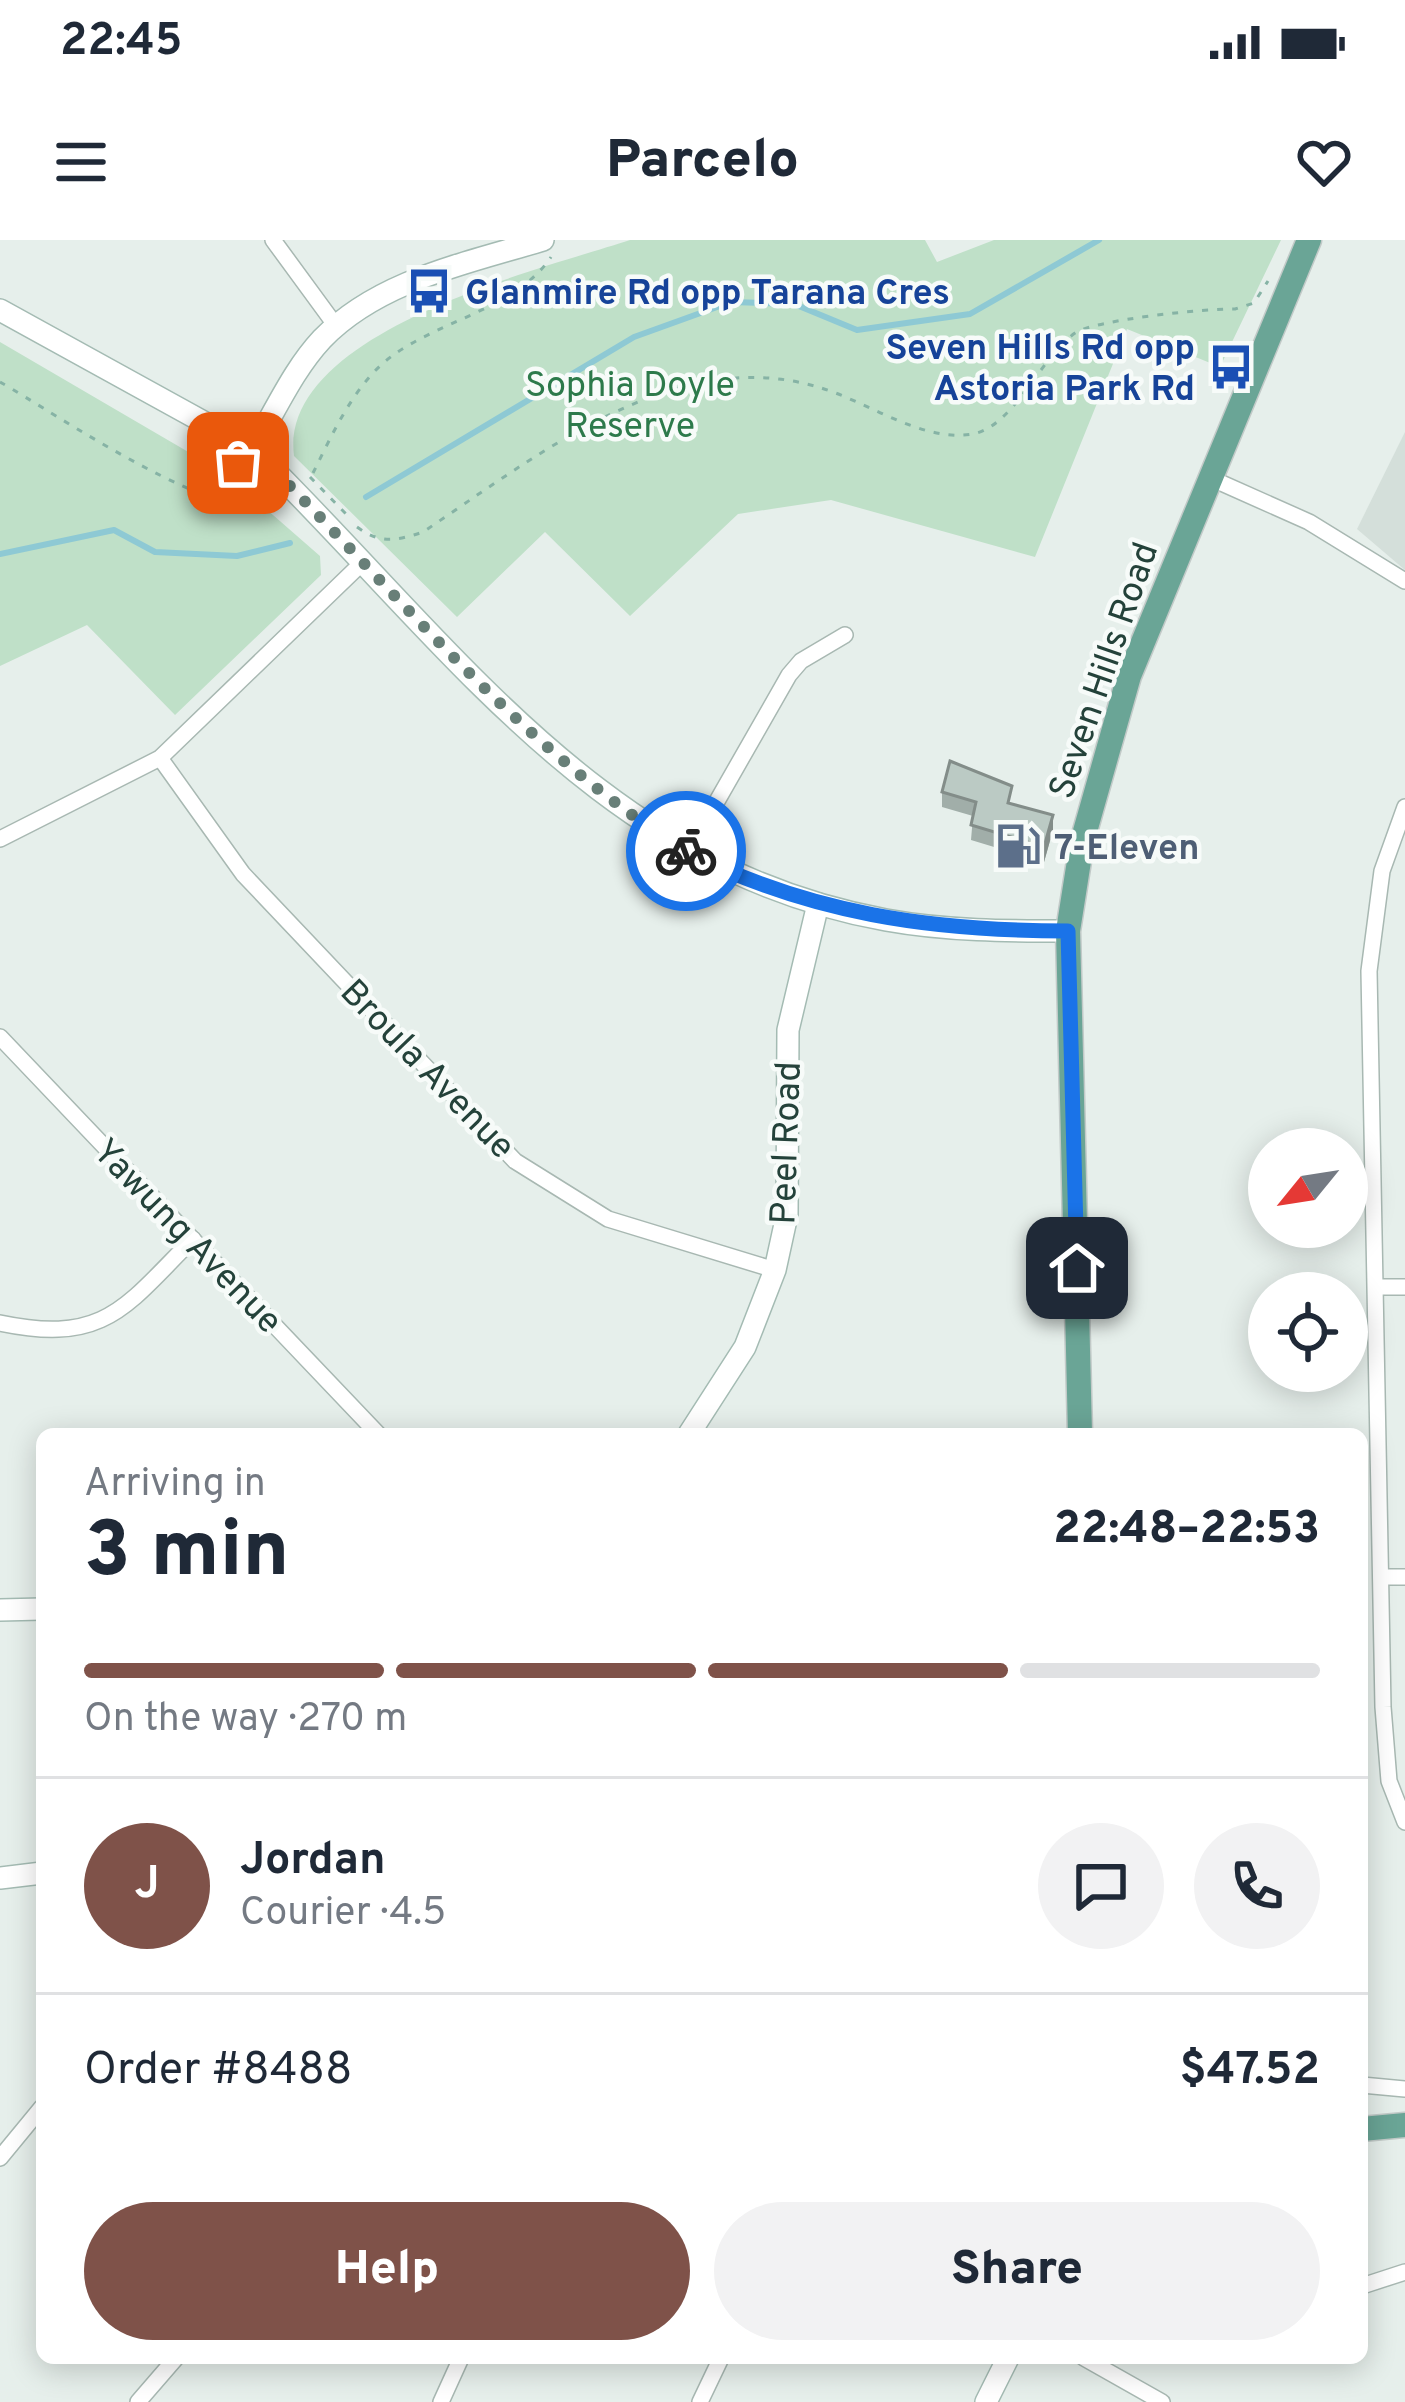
<!DOCTYPE html>
<html lang="en">
<head>
<meta charset="utf-8">
<style>
	:root { --surface:#fff; --page:#f2f2f3; --text:#1f2937; --muted:#747a83; --line:#e0e1e3; --accent:#7f5249 }
	body { margin:0; font-family:Overpass,sans-serif; background:var(--page); color:var(--text); height:100vh; display:flex; flex-direction:column; font-size:45px; white-space:nowrap }
	* { box-sizing:border-box; margin:0 }
	p { font-size:39px; color:var(--muted) }
	.icon { flex:none; width:66px; height:66px; fill:none; stroke:currentColor; stroke-width:2; stroke-linecap:round; stroke-linejoin:round }
	.map { position:relative; flex:1; overflow:hidden }
	.panel { position:absolute; left:36px; top:1188px; width:1332px; height:936px; display:flex; flex-direction:column; background:var(--surface); border-radius:18px; box-shadow:0 6px 30px #0003 }
	.panel>* { flex:none }
	.needle { width:78px; rotate:240deg }
	.controls { position:absolute; left:1248px; top:888px; display:grid; gap:24px }
	.controls a { display:grid; place-items:center; width:120px; height:120px; border-radius:50%; background:var(--surface); box-shadow:0 6px 30px #0003; font-size:60px }
	.pin { position:absolute; display:grid; place-items:center; width:102px; height:102px; color:#fff; margin:-51px; border-radius:24px; box-shadow:0 6px 18px #0006 }
	.courier { position:absolute; display:grid; place-items:center; width:120px; height:120px; margin:-60px; border:9px solid #1a73e8; border-radius:50%; background:#fff; color:#222; box-shadow:0 3px 15px #0007 }
	.head em { font-style:normal; font-weight:800 }
	.head div { display:flex; flex-direction:column-reverse }
	.head { display:flex; align-items:center; justify-content:space-between; height:204px; padding:0 48px }
	h1 { font-size:78px; font-weight:800; line-height:90px }
	.bar { display:grid; grid-template-columns:repeat(4,1fr); gap:18px 12px; align-content:center; height:144px; padding:0 48px }
	.bar i { height:15px; border-radius:9px; background:var(--line) }
	.bar .selected { background:var(--accent) }
	.bar p { grid-column:span 4 }
	.line { display:flex; align-items:center; gap:30px; padding:0 48px; border-top:3px solid var(--line) }
	.line div { flex:1 }
	.round { display:grid; place-items:center; flex:none; width:126px; height:126px; border-radius:63px; background:var(--page) }
	.primary-button { display:flex; gap:24px; margin-top:auto; padding:24px 48px }
	.primary-button a { flex:1; height:138px; border-radius:72px; background:var(--accent); color:#fff; font-size:48px; font-weight:800; line-height:138px; text-align:center }
	.primary-button a+a { background:var(--page); color:var(--text) }
	.status { display:flex; justify-content:space-between; align-items:center; height:84px; padding:0 60px; background:var(--surface); direction:ltr }
	.status svg { height:33px; fill:currentColor }
	header { display:flex; justify-content:space-between; align-items:center; height:156px; padding:0 48px; background:var(--surface); font-size:54px; font-weight:800 }
	.map>svg:first-child { display:block }
</style>
</head>
<body>
<div class="status"><b>22:45</b><svg viewBox="0 0 49 12"><path d="M0 12V9h3v3zM5 12V6h3v6zM10 12V3h3v9zM15 12V0h3v12zM26 1h20v11H26zM47 4h2v5h-2z"/></svg></div>
<header><svg class="icon" aria-label="menu" viewBox="0 0 24 24"><path d="M4 6h16M4 12h16M4 18h16"/></svg>Parcelo<svg class="icon" aria-label="heart" viewBox="0 0 24 24"><path d="M12 20l-8-8c-3-5 5-10 8-4 3-6 11-1 8 4z"/></svg></header>
<div class="map">
<svg width="1405" height="2162" viewBox="0 0 1405 2162">
	<rect width="100%" height="100%" fill="#e6efeb"/>
	<polygon fill="#d4dfda" points="1405,192 1405,330 1357,289"/>
	<g fill="#bfe0c8">
		<path d="M630,0H925L937,22L994,0H1281L1220,127L1127,89L1035,317L831,260L738,274L630,376L545,292L457,377L294,216C278,92 542,29 630,0Z"/>
		<polygon points="0,102 226,234 320,316 321,335 175,475 87,385 0,426"/>
	</g>
	<g fill="none" stroke-linecap="round" stroke-linejoin="round">
		<g stroke="#8ec9d4" stroke-width="6">
			<polyline points="366,257 634,97 731,62 794,64 857,90 970,74 1099,0"/>
			<polyline points="0,314 114,290 155,312 237,316 290,303"/>
		</g>
		<g stroke="#a8b8b2" stroke-width="18">
			<g id="street">
				<polyline points="273,0 336,86"/>
				<polyline points="1208,237 1309,282 1405,341"/>
				<polyline points="160,518 243,634 515,921 608,979 775,1030"/>
				<polyline points="1405,567 1382,631 1369,731 1383,1467 1389,1541 1405,1582"/>
				<polyline points="0,599 160,518 362,323"/>
				<polyline points="688,612 789,435 801,421 845,395"/>
				<polyline points="0,797 378,1194"/>
				<polyline points="1377,1047 1405,1047"/>
				<path d="M0,1083C105,1105 125,1067 193,999"/>
				<polyline points="1381,1337 1405,1337"/>
				<polyline points="1362,1845 1405,1849"/>
				<polyline points="0,1918 42,1867"/>
				<polyline points="1362,2046 1405,2032"/>
				<polyline points="1084,2118 1162,2162"/>
				<polyline points="138,2162 176,2118"/>
				<polyline points="441,2162 461,2118"/>
				<polyline points="700,2162 721,2118"/>
			</g>
		</g>
		<g stroke="#a4bbb3" stroke-width="24">
			<g id="secondary">
				<polyline points="0,70 236,200"/>
				<path d="M261,194C280,161 296,127 322,99C379,40 468,23 543,0"/>
				<polyline points="236,200 234,218 243,227 266,222"/>
				<path d="M266,222C456,411 605,629 886,680C947,691 1007,691 1068,691"/>
				<polyline points="689,1194 745,1107 775,1030 787,975 788,790 818,664"/>
				<polyline points="0,1370 42,1369"/>
				<polyline points="0,1638 42,1633"/>
				<polyline points="986,2162 1008,2118"/>
			</g>
		</g>
		<g stroke="#c2cac8" stroke-width="27">
			<g id="primary">
				<polyline points="1080,1194 1068,691 1082,602 1129,436 1309,0"/>
				<polyline points="1362,1889 1405,1885"/>
			</g>
		</g>
		<g stroke="#86b3a5" stroke-width="3" stroke-dasharray="6 9" stroke-linecap="butt">
			<path d="M0,142C55,173 225,291 283,266"/>
			<path d="M313,233C333,193 355,143 392,116C441,80 517,68 551,17"/>
			<polyline points="310,237 347,275"/>
			<path d="M357,287C380,304 396,301 423,292C537,216 674,104 818,147C867,161 922,203 973,194C1014,186 1040,118 1075,93C1094,80 1208,68 1235,69L1254,63L1268,41"/>
		</g>
		<use href="#street" stroke="#fff" stroke-width="15"/>
		<use href="#secondary" stroke="#fff" stroke-width="21"/>
		<use href="#primary" stroke="#6aa596" stroke-width="24"/>
	</g>
	<polygon fill="#a1aea9" points="942,552 1011,564 1053,590 1044,622 971,600 973,576 942,567"/>
	<polygon fill="#838d89" points="1053,575 1053,590 1044,622 1044,607"/>
	<polygon fill="#bbcac4" stroke="#838d89" stroke-width="3" points="950,521 1012,546 1008,563 1053,575 1044,607 971,585 976,562 942,552"/>
	<g fill="none" stroke-linecap="round" stroke-linejoin="round">
		<path stroke="#687f78" stroke-width="12" stroke-dasharray="0 21.6" d="M238,223L248,229L266,222C403,358 521,509 686,611"/>
		<path stroke="#1a73e8" stroke-width="15" d="M686,611C808,674 933,691 1068,691L1077,1028"/>
	</g>
	<defs>
		<g id="bus-bare" transform="scale(3.6)"><path d="M-5-6H5V4H4V6H2V4H-2V6H-4V4H-5ZM-3.5-4V0h7V-4ZM-3.5 1.2v1.5H-2V1.2ZM2 1.2v1.5H3.5V1.2Z" fill="#1a4fb4" stroke="#f7fbf9" stroke-width="2.5" paint-order="stroke"/></g>
		<g id="fuel-bare" transform="scale(3.6)"><path d="M-5.5-6h7V0h2V4h1.3V-2.5L3-4.5l.8-.8L6-3V5H2.5V1h-1V6h-7ZM-4.2-4.7v3.2H.2V-4.7Z" fill="#5c6f8a" stroke="#f7fbf9" stroke-width="2.5" paint-order="stroke"/></g>
	</defs>
	<g fill-rule="evenodd">
		<use href="#bus-bare" x="429" y="51"/>
		<use href="#bus-bare" x="1231" y="127"/>
		<use href="#fuel-bare" x="1018" y="606"/>
	</g>
	<g text-anchor="middle" stroke-width="9" stroke-linejoin="round" paint-order="stroke">
		<g font-size="36" font-weight="bold" fill="#164399" stroke="#f7fbf9" text-anchor="start">
			<text x="465" y="64">Glanmire Rd opp Tarana Cres</text>
			<text x="1195" y="119" text-anchor="end">Seven Hills Rd opp<tspan x="1195" dy="41">Astoria Park Rd</tspan></text>
		</g>
		<g font-size="36" fill="#2d7a4b" stroke="#f7fbf9">
			<text x="630" y="156">Sophia Doyle<tspan x="630" dy="41">Reserve</tspan></text>
		</g>
		<g font-size="36" fill="#24423a" stroke="#f7fbf9">
			<text transform="translate(1102 430) rotate(-71)" y="13">Seven Hills Road</text>
			<text transform="translate(429 828) rotate(46)" y="13">Broula Avenue</text>
			<text transform="translate(784 903) rotate(-88)" y="13">Peel Road</text>
			<text transform="translate(189 995) rotate(46)" y="13">Yawung Avenue</text>
		</g>
		<g font-size="36" font-weight="bold" fill="#4e5e75" stroke="#f7fbf9" text-anchor="start">
			<text x="1054" y="619">7-Eleven</text>
		</g>
	</g>
</svg>
<div class="controls">
<a><svg class="needle" viewBox="-14 -14 28 28"><path d="M0-13l5 13h-10z" fill="#e53935"/><path d="M0 13l5-13h-10z" fill="#747a83"/></svg></a>
<a><svg class="icon" aria-label="locate" viewBox="0 0 24 24"><circle cx="12" cy="12" r="6"/><path d="M12 2v4M12 18v4M2 12h4M18 12h4"/></svg></a>
</div>
<div class="pin" style="left:238px;top:223px;background:#ea580c"><svg class="icon" aria-label="bag" viewBox="0 0 24 24"><path d="M5 8h14l-1 12H6zM9 8a3 3 0 0 1 6 0"/></svg></div>
<div class="pin" style="left:1077px;top:1028px;background:#1f2937"><svg class="icon" aria-label="home" viewBox="0 0 24 24"><path d="M3 11l9-7 9 7M6 9v11h12V9"/></svg></div>
<div class="courier" style="left:686px;top:611px"><svg class="icon" aria-label="bike" viewBox="0 0 24 24"><circle cx="6" cy="16" r="4"/><circle cx="18" cy="16" r="4"/><path d="M6 16l4-8h5l3 8M10 8l3 8H6M13 5h3"/></svg></div>
<section class="panel">
<div class="head"><div><h1>3 min</h1><p>Arriving in</p></div><em>22:48–22:53</em></div>
<div class="bar"><i class="selected"></i><i class="selected"></i><i class="selected"></i><i></i><p>On the way · 270 m</p></div>
<div class="line" style="height:216px"><b class="round" style="background:var(--accent);color:#fff">J</b><div><b>Jordan</b><p>Courier · 4.5</p></div><a class="round"><svg class="icon" aria-label="chat" viewBox="0 0 24 24"><path d="M4 5h16v11H9l-5 4z"/></svg></a><a class="round"><svg class="icon" aria-label="phone" viewBox="0 0 24 24"><path d="M5 4h4l2 5-3 2q2 4 5 5l2-3 5 2v4C11 20 4 13 5 4z"/></svg></a></div>
<div class="line" style="height:156px"><div>Order #8488</div><b>$47.52</b></div>
<div class="primary-button"><a>Help</a><a>Share</a></div>
</section>
</div>
</body>
</html>
